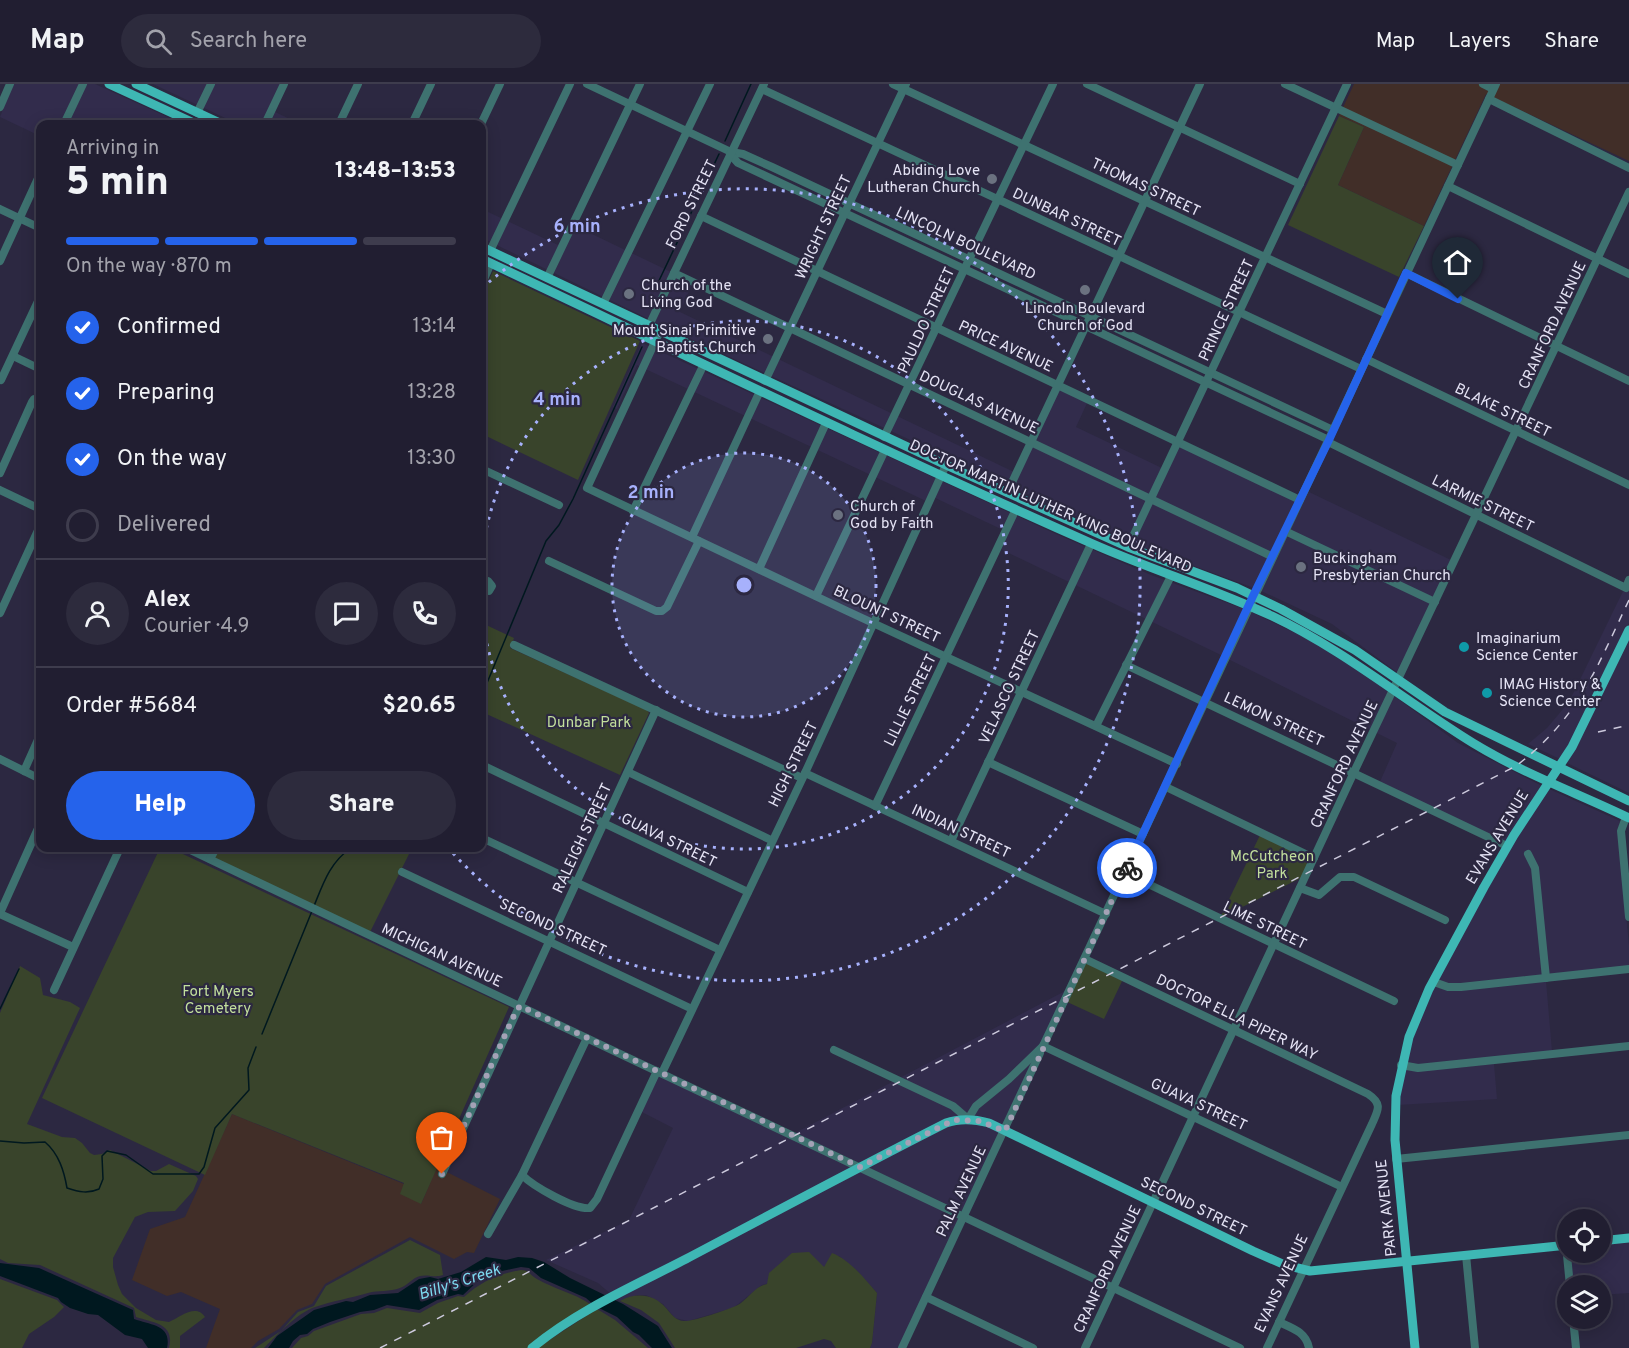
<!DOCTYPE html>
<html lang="en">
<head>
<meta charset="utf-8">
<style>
	:root { --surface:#211e31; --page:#2d2b3d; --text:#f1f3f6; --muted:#a2a2ab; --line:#3e3c4d; --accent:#2563eb }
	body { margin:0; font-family:Overpass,sans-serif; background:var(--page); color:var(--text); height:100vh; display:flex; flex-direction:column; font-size:22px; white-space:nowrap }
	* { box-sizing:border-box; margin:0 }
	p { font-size:20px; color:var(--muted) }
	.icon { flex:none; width:33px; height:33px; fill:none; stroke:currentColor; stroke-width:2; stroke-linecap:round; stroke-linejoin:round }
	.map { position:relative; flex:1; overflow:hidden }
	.sheet { position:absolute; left:36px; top:36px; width:450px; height:732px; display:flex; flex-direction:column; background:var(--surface); border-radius:12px; box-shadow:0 3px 15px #0003,0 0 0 2px var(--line) }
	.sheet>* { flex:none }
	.controls { position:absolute; left:1557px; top:1125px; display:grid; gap:12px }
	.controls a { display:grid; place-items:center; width:54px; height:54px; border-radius:50%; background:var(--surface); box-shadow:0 3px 15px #0003,0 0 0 2px var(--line); font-size:30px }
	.pin { position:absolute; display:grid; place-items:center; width:51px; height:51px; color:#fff; margin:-62px -26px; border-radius:50% 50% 50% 0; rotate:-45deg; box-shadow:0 0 6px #0007 }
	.pin .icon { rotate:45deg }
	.courier { position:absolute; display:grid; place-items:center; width:60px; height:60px; margin:-30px; border:4px solid #2563eb; border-radius:50%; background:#fff; color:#222; box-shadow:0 2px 8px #0007 }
	.summary em { font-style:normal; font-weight:800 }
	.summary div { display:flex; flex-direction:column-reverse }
	.summary { display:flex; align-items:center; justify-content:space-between; height:102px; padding:0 30px }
	h1 { font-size:39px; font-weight:800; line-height:45px }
	.bar { display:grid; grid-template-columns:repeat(4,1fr); gap:9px 6px; align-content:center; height:72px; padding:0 30px }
	.bar i { height:8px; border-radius:4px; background:var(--line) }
	.bar .current { background:var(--accent) }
	.bar p { grid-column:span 4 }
	.line { display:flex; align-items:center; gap:15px; padding:0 30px; border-top:2px solid var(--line) }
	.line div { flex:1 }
	.round { display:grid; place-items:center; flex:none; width:63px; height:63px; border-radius:32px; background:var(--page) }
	ol { padding:0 30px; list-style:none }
	li { display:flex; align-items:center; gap:18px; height:66px }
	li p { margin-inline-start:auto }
	li .icon { padding:6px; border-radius:50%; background:var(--accent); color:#fff; stroke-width:4 }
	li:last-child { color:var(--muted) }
	li i { width:33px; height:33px; border:3px solid var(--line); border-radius:50% }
	.cta { display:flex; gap:12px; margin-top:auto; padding:12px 30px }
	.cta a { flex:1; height:69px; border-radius:36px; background:var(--accent); color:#fff; font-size:24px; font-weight:800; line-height:69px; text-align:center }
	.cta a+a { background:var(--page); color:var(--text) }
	header { display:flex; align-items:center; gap:36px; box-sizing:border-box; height:84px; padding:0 30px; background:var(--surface); border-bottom:2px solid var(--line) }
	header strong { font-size:28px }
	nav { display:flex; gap:33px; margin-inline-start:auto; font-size:21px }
	.search { width:420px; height:54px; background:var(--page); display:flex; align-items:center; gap:15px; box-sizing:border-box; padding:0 21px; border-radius:33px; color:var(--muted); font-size:22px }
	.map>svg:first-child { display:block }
</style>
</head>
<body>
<header>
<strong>Map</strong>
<div class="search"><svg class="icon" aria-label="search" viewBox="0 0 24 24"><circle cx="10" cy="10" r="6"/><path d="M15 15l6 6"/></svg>Search here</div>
<nav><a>Map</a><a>Layers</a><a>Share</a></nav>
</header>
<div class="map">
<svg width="1629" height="1264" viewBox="0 0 1629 1264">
	<rect width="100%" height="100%" fill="#2c2841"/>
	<g fill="#322c4c">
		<polygon points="13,0 80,0 61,40 40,40 40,52 0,33"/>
		<polygon points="86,0 95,0 183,40 67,40"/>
		<polygon points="153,0 281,0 269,25 300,40 238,40"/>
		<polygon points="482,125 558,161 569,139 671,188 649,235 482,154"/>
		<polygon points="676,190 693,198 680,228 1014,388 1056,302 1088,317 1076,343 1164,385 1177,359 1297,416 1254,504 1145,464 654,238"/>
		<polygon points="642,259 1056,450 1151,491 1244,525 1223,572 996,463 1003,446 929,411 926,417 637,281 617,325 613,323"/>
		<polygon points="1307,407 1451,476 1398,589 1332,540 1259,506"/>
		<polygon points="1629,495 1629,539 1581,641 1560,675 1528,660 1547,644 1569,618"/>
		<polygon points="1249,527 1314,558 1360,587 1458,659 1542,702 1505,760 1379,700 1397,659 1228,575"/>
		<polygon points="1629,553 1629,709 1565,678"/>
		<polygon points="1547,704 1620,737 1618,747 1629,861 1629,882 1549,890 1538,784 1529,766 1524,770 1532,785 1543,891 1461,900 1448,900 1438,896 1486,804"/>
		<polygon points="1546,897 1552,967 1418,981 1405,979 1407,968 1435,902 1447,906"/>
		<polygon points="1067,906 1041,960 1007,993 974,1020 966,1032 860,1079 795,1049"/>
		<polygon points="1033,977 1003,1042 972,1032 974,1029"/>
		<polygon points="1494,980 1497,1015 1398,1021 1404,985 1418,987"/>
		<polygon points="659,991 853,1083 612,1211 598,1199 546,1176 629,1136 673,1044 640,1027"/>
		<polygon points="954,1040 979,1040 1001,1048 963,1128 867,1083"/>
		<polygon points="860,1086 960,1134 899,1264 870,1264 872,1259 877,1209 857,1187 839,1172 824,1183 762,1201 733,1224 688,1237 675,1234 663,1220 646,1211 638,1211 620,1217 617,1214"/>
		<polygon points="1629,1157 1629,1209 1601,1211 1600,1202 1573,1201 1570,1169 1600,1168 1601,1160"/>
	</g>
	<g fill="#412e28">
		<polygon points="1354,0 1629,0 1629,77 1486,10 1424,142 1338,101 1364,43 1339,32"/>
		<polygon points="232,1030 404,1100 421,1120 437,1083 500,1115 474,1169 467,1168 454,1175 410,1153 325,1200 312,1220 297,1226 279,1245 258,1257 251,1264 206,1264 220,1225 181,1208 167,1212 132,1196 150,1145 185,1133"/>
	</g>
	<g fill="#39442b">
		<polygon points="1339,32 1364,43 1338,101 1424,142 1399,193 1288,141"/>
		<polygon points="493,187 640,257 578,396 482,350 482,211"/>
		<polygon points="482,539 514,554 510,564 647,626 649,629 620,691 482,628"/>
		<polygon points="1261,749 1314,774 1307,791 1220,834"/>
		<polygon points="160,764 170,764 509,923 421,1120 400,1110 404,1099 232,1030 205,1091 42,1014"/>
		<polygon points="218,764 412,764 370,848 213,774"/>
		<polygon points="1085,875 1124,893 1104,935 1065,917"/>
		<path d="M20,882L40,894L43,911L70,918L80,924L27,1040L62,1053L75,1054L82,1059L90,1069L94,1071L102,1070L110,1066L151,1087H156L169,1080L196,1092L198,1095L193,1107L175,1127L148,1128L135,1133L113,1174V1183L118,1201L122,1210L136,1224L156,1236L169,1238C180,1233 196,1219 205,1233L180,1252V1264H169C175,1240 155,1239 136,1233L134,1224L40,1181L8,1179L0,1175V929Z"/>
		<path d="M410,1156L440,1171L443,1191C435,1194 428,1190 420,1192C412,1194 408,1201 400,1204C390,1208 378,1206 368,1209C351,1214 332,1217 315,1223C297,1229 277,1251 264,1264H255L281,1247L298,1228L314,1222L326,1202Z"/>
		<path d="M809,1168L824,1183L832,1169C850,1176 864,1194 877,1209L872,1259L870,1264H836L831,1257L824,1255L796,1264H675L659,1239L641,1226L620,1217C636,1208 654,1210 666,1224C671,1230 676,1237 684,1237C692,1238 735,1224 741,1219C750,1212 756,1202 767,1200L769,1189L792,1169Z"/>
		<path d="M521,1186C529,1186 530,1191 537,1195C554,1205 574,1209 590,1220L528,1264H292L301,1254L308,1252L314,1247L361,1230L374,1229L387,1224L420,1229L438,1219L458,1212L464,1213C482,1197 498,1190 521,1186Z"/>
		<polygon points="0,1195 57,1216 64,1223 54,1233 29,1250 22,1264 0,1264"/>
		<polygon points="597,1225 615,1236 648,1264 537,1264"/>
	</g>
	<g fill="#00181f">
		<polygon points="486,1173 506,1176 518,1173 532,1174 544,1178 570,1194 623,1220 658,1242 672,1264 652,1264 639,1251 633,1248 617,1233 595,1222 586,1214 541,1194 529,1184 521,1183 493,1189 486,1196 479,1196 463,1211 458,1210 437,1216 419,1226 387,1221 374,1226 360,1228 330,1238 313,1245 307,1250 300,1251 293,1257 289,1264 268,1264 277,1252 314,1226 346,1217 353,1218 370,1211 398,1209 419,1195 430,1193 438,1195 461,1188"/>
		<path d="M0,1179L39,1184L133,1226L134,1235C151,1241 172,1241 167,1264H148L142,1255L125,1251L98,1231L88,1230L70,1224L61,1218L58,1214L0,1192Z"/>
	</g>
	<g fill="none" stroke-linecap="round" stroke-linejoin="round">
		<g stroke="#00181f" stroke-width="1.5">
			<polyline points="725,57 751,0"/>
			<polyline points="656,203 719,70"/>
			<polyline points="482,611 546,457 559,441 573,415 642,263"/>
			<path d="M314,822C323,800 330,778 351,764"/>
			<polyline points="0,925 19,885"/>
			<polyline points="262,950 312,827"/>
			<path d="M0,1057L24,1059L45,1058C59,1070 64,1087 67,1104C79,1108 88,1110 99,1105L103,1095L102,1072L107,1067L126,1071L153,1090H199L204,1083L215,1044L249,1006L248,984L256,963"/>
		</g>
		<g stroke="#3e7270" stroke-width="8">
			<polyline points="587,0 731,68 743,70 772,83 1333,346"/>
			<polyline points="893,0 1387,230"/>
			<polyline points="1087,0 1300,100"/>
			<polyline points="1285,0 1458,81"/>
			<polyline points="1483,0 1493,5"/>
			<polyline points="762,5 1361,285"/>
			<polyline points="1489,15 1629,84"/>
			<polyline points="0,23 10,0"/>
			<polyline points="197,29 211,0"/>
			<polyline points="64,40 83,0"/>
			<polyline points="265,40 284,0"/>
			<polyline points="339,40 358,0"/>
			<polyline points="412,40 431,0"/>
			<polyline points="481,40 500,0"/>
			<polyline points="730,70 738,79 815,115 1329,356"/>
			<polyline points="1448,102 1629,190"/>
			<polyline points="0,125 40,144"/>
			<polyline points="701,132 1300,416"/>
			<polyline points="490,167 570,0"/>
			<polyline points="0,177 40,90"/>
			<polyline points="674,189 1273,473"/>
			<polyline points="1406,189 1629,297"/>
			<polyline points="547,194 640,0"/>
			<polyline points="482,200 491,179"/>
			<polyline points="603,220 710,0"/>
			<polyline points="660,247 587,404 847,527 1177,680"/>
			<polyline points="644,252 764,0"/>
			<polyline points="13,272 40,285"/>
			<polyline points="1366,275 1629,401"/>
			<polyline points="1,296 40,213"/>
			<polyline points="765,297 906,0"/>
			<polyline points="884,353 1053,0"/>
			<polyline points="1328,358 1626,504 1629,496"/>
			<polyline points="482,385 559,421"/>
			<polyline points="0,389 32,318 34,315 40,315"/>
			<polyline points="0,406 40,425"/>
			<polyline points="1007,409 1200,0"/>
			<polyline points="633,427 704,280"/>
			<polyline points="1285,447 1435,518"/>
			<polyline points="692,453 760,307"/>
			<polyline points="1128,463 1347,0"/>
			<polyline points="549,477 656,527 662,527 667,523 699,457"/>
			<polyline points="759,485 826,339"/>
			<polyline points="482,499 488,497 492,502 489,507 482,505"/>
			<polyline points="816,512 885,366"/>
			<polyline points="0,529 40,442"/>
			<polyline points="514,561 802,694"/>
			<polyline points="1126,581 1507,762"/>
			<polyline points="1096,642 1171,492"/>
			<polyline points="0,675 40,695"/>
			<polyline points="988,678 1143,750"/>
			<polyline points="482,681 748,808"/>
			<polyline points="24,687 40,651"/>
			<polyline points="628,688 771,756"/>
			<polyline points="805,689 1106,830"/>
			<polyline points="1166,703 1314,774"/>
			<polyline points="875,722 1016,425"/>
			<polyline points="1626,733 1621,747 1629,833"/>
			<polyline points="482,754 720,866"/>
			<polyline points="951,757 1091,460"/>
			<polyline points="186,764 1240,1264"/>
			<polyline points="1528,770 1535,784 1546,894"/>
			<polyline points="210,775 216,764"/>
			<polyline points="402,788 692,925"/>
			<polyline points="1125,789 1394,917"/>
			<polyline points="1300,804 1319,811 1340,793 1354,793 1445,836"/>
			<polyline points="0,829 40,740"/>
			<polyline points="0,830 73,863"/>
			<path d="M1085,875L1368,1010C1383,1020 1378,1026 1372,1040L1267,1264"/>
			<polyline points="1434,898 1448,903 1461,903 1629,885"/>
			<polyline points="54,906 120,764"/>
			<polyline points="1043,962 1342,1103"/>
			<polyline points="834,966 953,1022 968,1035 976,1022 1009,995 1043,962 1496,0"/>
			<polyline points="1401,981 1418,984 1629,962"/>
			<polyline points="662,989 805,689 946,381"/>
			<polyline points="1396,1075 1629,1051"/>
			<polyline points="442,1090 656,626"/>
			<path d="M522,1091C533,1102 574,1126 590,1124L597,1115L657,987"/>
			<polyline points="488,1150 522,1091 587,954"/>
			<polyline points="1566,1161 1570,1202"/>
			<polyline points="1466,1171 1475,1264"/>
			<polyline points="926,1213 1033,1264"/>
			<polyline points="1573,1234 1576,1264"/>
			<path d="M1279,1238C1292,1244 1306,1248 1309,1264"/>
			<polyline points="902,1264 1040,969"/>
			<polyline points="1085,1264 1354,688 1629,108"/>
		</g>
		<g stroke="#3eb7b4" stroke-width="9">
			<polyline points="109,0 196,40"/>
			<polyline points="136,0 222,40"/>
			<polyline points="482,163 946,381 1128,463 1237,504 1281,525 1355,566 1445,628 1629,717"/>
			<path d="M482,175C685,271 887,369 1093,460C1152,486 1214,505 1272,532C1344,566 1405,617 1473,659C1522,689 1577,709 1629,734"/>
			<polyline points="1600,1157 1629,1154"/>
			<path d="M532,1264C578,1226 634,1202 686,1175C773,1129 859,1083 946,1039C960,1034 974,1035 989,1039L1253,1167L1285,1181L1310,1187L1568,1161"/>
			<polyline points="1415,1264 1395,1056 1396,1012 1409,953 1429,905 1484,803 1514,751 1572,663 1629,546"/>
		</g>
		<g stroke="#ccc9dc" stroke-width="1.5" stroke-dasharray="8 8" stroke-linecap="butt">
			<polyline points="1598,648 1629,641"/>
			<path d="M380,1264L1516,682C1578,635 1596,585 1629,516"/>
		</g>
	</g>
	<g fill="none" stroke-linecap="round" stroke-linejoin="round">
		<polyline stroke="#a4a2b6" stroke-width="6" stroke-dasharray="0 10.8" points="442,1090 516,927 520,922 860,1083 954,1036 980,1037 1005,1047 1127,784"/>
		<polyline stroke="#2563eb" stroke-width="8" points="1127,784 1253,512 1329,356 1406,189 1458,215"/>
	</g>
	<circle cx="744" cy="501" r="132" fill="#a7b1fc" fill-opacity=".12"/>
	<g fill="none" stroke="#a7b1fc" stroke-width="3" stroke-dasharray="3 6">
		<circle cx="744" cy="501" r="132"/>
		<path d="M482 471A264 264 0 1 1 482 531"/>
		<path d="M482 204A396 396 0 1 1 450 766"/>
	</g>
	<g fill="#6b7280" stroke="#2c2841" stroke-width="2">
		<circle cx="992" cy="95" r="6"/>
		<circle cx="1085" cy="206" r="6"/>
		<circle cx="629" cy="210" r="6"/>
		<circle cx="768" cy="255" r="6"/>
		<circle cx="838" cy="431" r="6"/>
		<circle cx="1301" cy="483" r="6"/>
	</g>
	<g fill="#0f9aa8" stroke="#2c2841" stroke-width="2">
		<circle cx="1464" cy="563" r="6"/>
		<circle cx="1487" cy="609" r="6"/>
	</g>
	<g text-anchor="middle" stroke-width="4.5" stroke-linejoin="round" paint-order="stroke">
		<g font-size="15" fill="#e5e3f5" stroke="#2c2841" text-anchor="start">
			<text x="980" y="91" text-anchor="end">Abiding Love<tspan x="980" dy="17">Lutheran Church</tspan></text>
			<text x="641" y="206">Church of the<tspan x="641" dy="17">Living God</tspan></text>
			<text x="1085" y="229" text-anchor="middle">Lincoln Boulevard<tspan x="1085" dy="17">Church of God</tspan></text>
			<text x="756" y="251" text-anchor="end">Mount Sinai Primitive<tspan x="756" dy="17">Baptist Church</tspan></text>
			<text x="850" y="427">Church of<tspan x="850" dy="17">God by Faith</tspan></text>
			<text x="1313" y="479">Buckingham<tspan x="1313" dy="17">Presbyterian Church</tspan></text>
			<text x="1476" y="559">Imaginarium<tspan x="1476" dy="17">Science Center</tspan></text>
			<text x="1499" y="605">IMAG History &amp;<tspan x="1499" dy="17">Science Center</tspan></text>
		</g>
		<g font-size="15" fill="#e5e3f5" stroke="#2c2841">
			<text transform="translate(1146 103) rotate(25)" y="5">THOMAS STREET</text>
			<text transform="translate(691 120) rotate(-64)" y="5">FORD STREET</text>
			<text transform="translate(1067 133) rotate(25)" y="5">DUNBAR STREET</text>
			<text transform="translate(823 143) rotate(-65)" y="5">WRIGHT STREET</text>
			<text transform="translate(966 159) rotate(25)" y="5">LINCOLN BOULEVARD</text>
			<text transform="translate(1226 226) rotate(-65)" y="5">PRINCE STREET</text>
			<text transform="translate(926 236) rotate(-65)" y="5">PAULDO STREET</text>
			<text transform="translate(1552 241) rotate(-65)" y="5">CRANFORD AVENUE</text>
			<text transform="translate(1006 262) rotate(25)" y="5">PRICE AVENUE</text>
			<text transform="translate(979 318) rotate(25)" y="5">DOUGLAS AVENUE</text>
			<text transform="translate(1503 326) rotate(26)" y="5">BLAKE STREET</text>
			<text transform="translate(1483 419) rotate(26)" y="5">LARMIE STREET</text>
			<text transform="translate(1051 422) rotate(24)" y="5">DOCTOR MARTIN LUTHER KING BOULEVARD</text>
			<text transform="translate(887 530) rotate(25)" y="5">BLOUNT STREET</text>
			<text transform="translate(1009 603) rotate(-65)" y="5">VELASCO STREET</text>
			<text transform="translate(910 616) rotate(-64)" y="5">LILLIE STREET</text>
			<text transform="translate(1274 635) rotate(25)" y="5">LEMON STREET</text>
			<text transform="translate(793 680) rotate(-64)" y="5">HIGH STREET</text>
			<text transform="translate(1344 680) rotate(-65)" y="5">CRANFORD AVENUE</text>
			<text transform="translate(961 747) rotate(25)" y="5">INDIAN STREET</text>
			<text transform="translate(1497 753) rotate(-59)" y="5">EVANS AVENUE</text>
			<text transform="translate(582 754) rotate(-65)" y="5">RALEIGH STREET</text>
			<text transform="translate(669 756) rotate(26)" y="5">GUAVA STREET</text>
			<text transform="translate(1265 841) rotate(26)" y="5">LIME STREET</text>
			<text transform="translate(553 843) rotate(25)" y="5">SECOND STREET</text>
			<text transform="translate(442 871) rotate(25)" y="5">MICHIGAN AVENUE</text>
			<text transform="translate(1237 933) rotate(26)" y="5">DOCTOR ELLA PIPER WAY</text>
			<text transform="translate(1199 1020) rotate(25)" y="5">GUAVA STREET</text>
			<text transform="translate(961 1107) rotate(-65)" y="5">PALM AVENUE</text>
			<text transform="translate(1194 1122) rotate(26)" y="5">SECOND STREET</text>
			<text transform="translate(1386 1124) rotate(-96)" y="5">PARK AVENUE</text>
			<text transform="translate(1107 1185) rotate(-65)" y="5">CRANFORD AVENUE</text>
			<text transform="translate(1281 1199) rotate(-65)" y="5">EVANS AVENUE</text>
		</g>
		<g font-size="15" fill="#c2df9c" stroke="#2c2841">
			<text x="589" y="643">Dunbar Park</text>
			<text x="1272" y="777">McCutcheon<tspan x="1272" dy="17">Park</tspan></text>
			<text x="218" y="912">Fort Myers<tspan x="218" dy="17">Cemetery</tspan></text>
		</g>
		<g font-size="16" font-style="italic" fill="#7ddaf0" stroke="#2c2841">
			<text transform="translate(459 1197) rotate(-18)" y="6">Billy's Creek</text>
		</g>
	</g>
	<circle cx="744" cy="501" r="9" fill="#a7b1fc" stroke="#2c2841" stroke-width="3"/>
	<g font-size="18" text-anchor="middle" font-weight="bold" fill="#a7b1fc" stroke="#2c2841" stroke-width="4.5" stroke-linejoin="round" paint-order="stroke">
		<text x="577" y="148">6 min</text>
		<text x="557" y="321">4 min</text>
		<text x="651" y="414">2 min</text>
	</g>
</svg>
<div class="controls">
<a><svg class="icon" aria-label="locate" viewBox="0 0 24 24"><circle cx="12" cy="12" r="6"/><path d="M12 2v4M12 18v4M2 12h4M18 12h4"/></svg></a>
<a><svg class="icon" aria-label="layers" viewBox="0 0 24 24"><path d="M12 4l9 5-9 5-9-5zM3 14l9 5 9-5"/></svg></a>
</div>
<div class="pin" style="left:442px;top:1090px;background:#ea580c"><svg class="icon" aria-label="bag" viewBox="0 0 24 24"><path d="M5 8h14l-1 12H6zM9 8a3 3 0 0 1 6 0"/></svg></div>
<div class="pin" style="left:1458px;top:215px;background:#1f2937"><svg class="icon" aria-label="home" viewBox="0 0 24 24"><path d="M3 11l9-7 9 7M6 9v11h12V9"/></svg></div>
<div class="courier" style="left:1127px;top:784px"><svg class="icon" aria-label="bike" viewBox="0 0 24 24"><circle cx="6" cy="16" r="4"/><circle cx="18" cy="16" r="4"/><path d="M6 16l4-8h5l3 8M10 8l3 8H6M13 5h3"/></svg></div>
<section class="sheet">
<div class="summary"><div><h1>5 min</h1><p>Arriving in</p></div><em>13:48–13:53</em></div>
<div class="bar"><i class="current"></i><i class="current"></i><i class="current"></i><i></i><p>On the way · 870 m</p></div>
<ol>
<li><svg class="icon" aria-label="check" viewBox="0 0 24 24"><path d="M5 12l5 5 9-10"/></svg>Confirmed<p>13:14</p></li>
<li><svg class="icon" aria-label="check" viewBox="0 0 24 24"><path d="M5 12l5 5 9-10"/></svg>Preparing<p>13:28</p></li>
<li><svg class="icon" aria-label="check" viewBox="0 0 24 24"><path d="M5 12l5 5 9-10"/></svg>On the way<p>13:30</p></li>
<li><i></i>Delivered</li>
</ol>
<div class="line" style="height:108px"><a class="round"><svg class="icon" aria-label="person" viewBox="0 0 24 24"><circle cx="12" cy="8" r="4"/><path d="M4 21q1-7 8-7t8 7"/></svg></a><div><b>Alex</b><p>Courier · 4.9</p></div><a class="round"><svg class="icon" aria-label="chat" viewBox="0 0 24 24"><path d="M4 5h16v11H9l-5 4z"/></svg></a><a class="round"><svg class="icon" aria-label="phone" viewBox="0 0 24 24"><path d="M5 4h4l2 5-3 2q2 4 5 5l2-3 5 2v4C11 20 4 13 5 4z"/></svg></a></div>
<div class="line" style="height:78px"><div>Order #5684</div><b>$20.65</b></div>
<div class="cta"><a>Help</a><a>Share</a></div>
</section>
</div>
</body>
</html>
